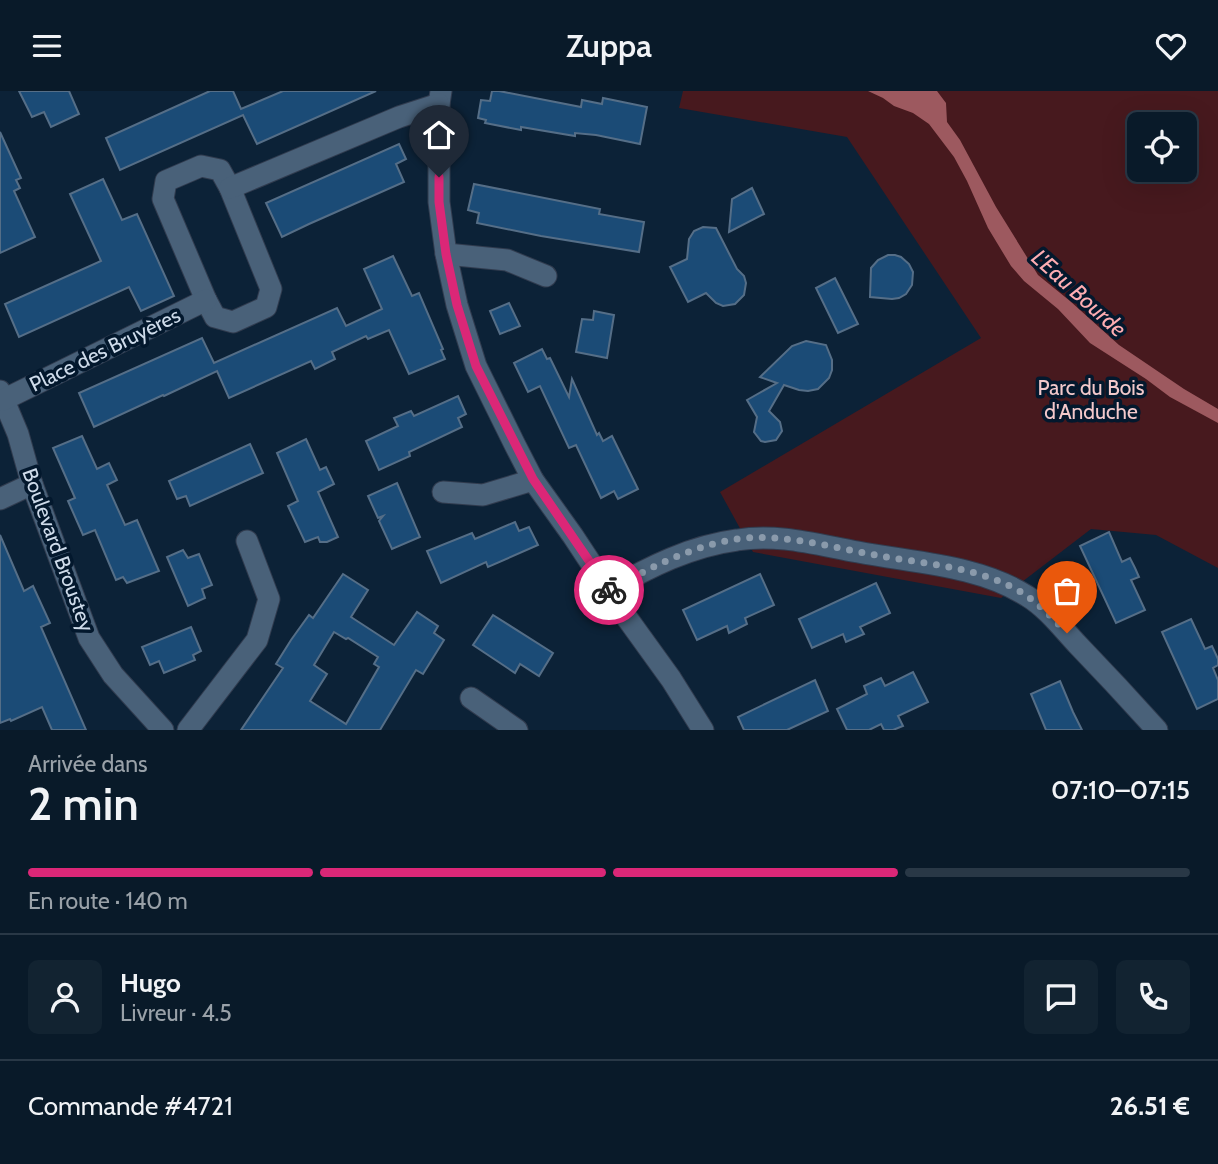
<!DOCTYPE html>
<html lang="fr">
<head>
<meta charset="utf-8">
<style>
	:root { --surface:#091a29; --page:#122331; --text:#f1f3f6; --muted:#99a1a8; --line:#293846; --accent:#db2777 }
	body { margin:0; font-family:Cabin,sans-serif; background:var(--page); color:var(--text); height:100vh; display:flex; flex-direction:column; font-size:26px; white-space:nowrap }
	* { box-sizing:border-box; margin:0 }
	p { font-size:23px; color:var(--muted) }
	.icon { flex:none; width:38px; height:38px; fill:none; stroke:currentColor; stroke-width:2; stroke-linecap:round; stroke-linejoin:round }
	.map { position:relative; height:639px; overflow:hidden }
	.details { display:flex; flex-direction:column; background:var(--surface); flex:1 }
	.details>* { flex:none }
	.tools { position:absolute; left:1127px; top:21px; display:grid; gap:14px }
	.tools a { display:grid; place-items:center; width:70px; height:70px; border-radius:10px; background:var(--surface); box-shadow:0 7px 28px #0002,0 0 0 2px var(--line); font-size:35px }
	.pin { position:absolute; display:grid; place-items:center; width:60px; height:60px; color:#fff; margin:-72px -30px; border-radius:50% 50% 50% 0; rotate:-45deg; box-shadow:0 0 7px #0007 }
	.pin .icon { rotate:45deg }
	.courier { position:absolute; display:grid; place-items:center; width:70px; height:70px; margin:-35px; border:5px solid #db2777; border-radius:50%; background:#fff; color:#222; box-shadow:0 2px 9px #0007 }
	.head em { font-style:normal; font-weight:600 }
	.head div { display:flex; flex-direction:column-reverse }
	.head { display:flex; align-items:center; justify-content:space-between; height:119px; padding:0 28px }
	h1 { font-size:46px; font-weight:600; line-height:52px }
	.bar { display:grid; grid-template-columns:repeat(4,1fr); gap:10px 7px; align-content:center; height:84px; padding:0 28px }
	.bar i { height:9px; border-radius:5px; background:var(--line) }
	.bar .active { background:var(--accent) }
	.bar p { grid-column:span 4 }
	.line { display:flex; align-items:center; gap:18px; padding:0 28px; border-top:2px solid var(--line) }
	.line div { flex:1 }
	.round { display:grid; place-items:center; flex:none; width:74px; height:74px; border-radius:10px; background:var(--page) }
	header { display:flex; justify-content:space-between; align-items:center; height:91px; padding:0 28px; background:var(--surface); font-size:32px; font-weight:600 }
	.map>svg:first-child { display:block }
</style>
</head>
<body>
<header><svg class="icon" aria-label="menu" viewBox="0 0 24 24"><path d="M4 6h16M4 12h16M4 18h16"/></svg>Zuppa<svg class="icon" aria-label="heart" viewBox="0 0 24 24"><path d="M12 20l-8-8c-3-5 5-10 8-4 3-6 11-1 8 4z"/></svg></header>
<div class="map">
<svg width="1218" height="639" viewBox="0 0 1218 639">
	<rect width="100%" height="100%" fill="#0c2237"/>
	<path fill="#47191e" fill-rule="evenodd" d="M683,0H1218V477L1156,444L1091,438L1001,507L753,461L720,401L981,247L847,46L679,17ZM1139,33H1185V79H1139Z"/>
	<polygon fill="#9d595f" points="868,0 937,0 946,12 947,31 960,49 996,116 1038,184 1070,210 1119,254 1184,298 1218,318 1218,332 1170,306 1146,288 1090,252 1058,218 1024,190 1011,175 988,137 967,90 954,66 929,33 913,22 894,15 883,7"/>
	<g fill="#1b4b76" stroke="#556e87" stroke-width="2" fill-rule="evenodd">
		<polygon points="19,0 69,0 79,23 51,36 44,21 32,26"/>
		<polygon points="210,0 233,0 241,18 283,0 376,0 257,53 243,24 120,79 106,47"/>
		<polygon points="492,0 499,0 581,16 582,9 602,13 603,7 647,16 640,53 596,44 575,42 575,45 521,36 521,39 485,32 486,29 478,27 481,9 490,10"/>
		<polygon points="0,41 21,87 16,89 20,97 14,100 35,146 0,162"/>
		<polygon points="399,53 406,68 396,73 404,91 309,133 282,146 266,112"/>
		<polygon points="103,88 122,129 137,123 174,205 141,220 129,196 19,246 5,213 101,170 70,103"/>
		<polygon points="474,93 600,118 599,123 644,131 639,161 541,145 477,132 479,122 468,119"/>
		<polygon points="752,97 764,123 729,141 732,108"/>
		<polygon points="703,136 716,137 737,178 744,185 746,192 744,204 735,213 723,215 716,212 706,202 688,211 670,176 687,168 689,148 694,140"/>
		<polygon points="888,164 895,164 901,166 909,173 913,181 912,194 906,203 899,207 892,208 870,206 871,177 878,169"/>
		<polygon points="393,165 412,205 419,202 443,258 441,259 445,268 409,283 389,239 368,248 366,245 332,261 335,268 315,278 311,270 229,307 217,280 164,305 163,304 94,336 79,302 202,247 214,272 337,217 346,235 382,218 364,178"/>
		<polygon points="835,187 858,233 838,242 816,197"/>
		<polygon points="509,212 520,235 500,243 490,220"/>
		<polygon points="594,220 614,224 607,267 576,261 582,228 593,229"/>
		<polygon points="806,250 826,254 832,269 832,279 829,287 818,298 808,300 799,299 784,294 769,320 780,331 782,340 776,349 765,351 761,350 754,341 757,326 747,309 777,292 760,286 792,255"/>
		<polygon points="542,258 547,268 550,267 569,306 572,288 597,344 599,342 603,350 612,345 638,398 618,408 614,400 601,407 576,354 569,357 540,295 528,301 514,272"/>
		<polygon points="458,305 466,323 458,327 462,336 409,361 410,365 379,379 366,350 398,335 394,327 411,320 414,325"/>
		<polygon points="82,345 97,378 109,372 117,389 107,394 125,434 137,429 159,480 127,492 123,486 116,489 95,439 83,444 68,410 75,407 53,357"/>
		<polygon points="306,348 320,379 326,376 334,393 318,401 338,446 327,451 320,451 318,446 305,451 288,415 298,410 277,362"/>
		<polygon points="250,353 263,382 190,415 186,405 177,408 169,390"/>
		<polygon points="397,392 420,446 392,458 379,430 383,425 378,427 368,405"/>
		<polygon points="515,431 519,440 529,436 538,454 488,476 486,471 441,492 427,460 472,442 475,448"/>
		<polygon points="1109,441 1122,471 1130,467 1135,477 1139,486 1131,489 1145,519 1116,532 1080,455"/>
		<polygon points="0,444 24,500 33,495 50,532 41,536 86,639 52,639 42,616 11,630 10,628 0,632"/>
		<polygon points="183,459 188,467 199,463 212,494 202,498 205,507 188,515 167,466"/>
		<path d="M343,483L368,499L351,526L394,554L417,521L438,535L434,542L444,549L423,583L416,579L380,639H241L283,577L276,573L291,549L309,524L313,527ZM334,541L346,548L348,547L378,566L374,573L379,576L346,633L310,610L327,583L314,574Z"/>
		<polygon points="760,483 774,514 745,527 747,533 729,542 727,535 697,549 683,519"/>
		<polygon points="876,492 890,522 860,536 864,543 846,551 843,543 812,557 799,528"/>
		<polygon points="493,524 553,562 539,585 520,573 515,582 473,554"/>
		<polygon points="1191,528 1205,558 1212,555 1218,568 1218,574 1213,577 1218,589 1218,608 1197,618 1162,541"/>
		<polygon points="191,536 201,560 193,564 195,569 164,582 159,570 150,574 142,556"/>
		<polygon points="913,581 928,611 898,625 903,635 893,639 884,639 881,633 869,639 847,639 837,618 867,603 864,595 881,587 885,595"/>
		<polygon points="815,589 828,620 787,639 744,639 738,626"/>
		<polygon points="1060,590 1073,621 1082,639 1046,639 1031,603"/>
	</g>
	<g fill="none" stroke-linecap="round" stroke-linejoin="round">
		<g stroke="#313c4f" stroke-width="23">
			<g id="minor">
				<polyline points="441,0 439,13 439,111 446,163 457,214 476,275 515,354 533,389 573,445 627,527 671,588 703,639"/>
				<polygon points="201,75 220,79 230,97 271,198 266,216 233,231 215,226 206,209 163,108 166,90"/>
				<polyline points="230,97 399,26 439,13"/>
				<polyline points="446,163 507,169 546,185"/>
				<polyline points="0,300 18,343 32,393 89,547 113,584 163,639"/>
				<polyline points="3,309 206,209"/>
				<polyline points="443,401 483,404 533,389"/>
				<polyline points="0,408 32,393"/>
				<path d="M609,499C649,476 691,455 737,449C778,442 818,454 858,461C915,472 978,474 1027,505C1047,517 1062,537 1077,553C1104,581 1131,610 1157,639"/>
				<polyline points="471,607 517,639"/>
				<polyline points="188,639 257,549 269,508 247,450"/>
			</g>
		</g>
		<use href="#minor" stroke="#496179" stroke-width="21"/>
	</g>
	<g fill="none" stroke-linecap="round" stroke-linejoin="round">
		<path stroke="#8a9aab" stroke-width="7" stroke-dasharray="0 12.6" d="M609,499C650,477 691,455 737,448C783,442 830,456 875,464C919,472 969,475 1010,495C1033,506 1050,524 1067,542"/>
		<polyline stroke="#db2777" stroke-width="9" points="439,86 439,111 446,163 457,214 476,275 533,388 609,499"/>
	</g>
	<g text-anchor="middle" stroke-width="7" stroke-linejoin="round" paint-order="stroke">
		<g font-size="21" fill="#cedbea" stroke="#03182d">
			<text transform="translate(105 259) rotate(-26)" y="7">Place des Bruyères</text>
			<text transform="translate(58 459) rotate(70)" y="7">Boulevard Broustey</text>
		</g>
		<g font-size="21" fill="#f3c9cb" stroke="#03182d">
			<text x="1091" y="304">Parc du Bois<tspan x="1091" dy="24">d'Anduche</tspan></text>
		</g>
		<g font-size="23" font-style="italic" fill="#feadb2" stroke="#03182d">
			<text transform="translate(1079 202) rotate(42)" y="8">L'Eau Bourde</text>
		</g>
	</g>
</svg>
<div class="tools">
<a><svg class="icon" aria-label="locate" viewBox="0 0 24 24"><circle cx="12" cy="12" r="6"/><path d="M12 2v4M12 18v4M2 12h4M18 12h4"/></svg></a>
</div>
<div class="pin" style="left:1067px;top:542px;background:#ea580c"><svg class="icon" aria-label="bag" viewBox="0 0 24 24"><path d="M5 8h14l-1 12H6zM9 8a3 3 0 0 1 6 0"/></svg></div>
<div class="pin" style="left:439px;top:86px;background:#1f2937"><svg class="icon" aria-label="home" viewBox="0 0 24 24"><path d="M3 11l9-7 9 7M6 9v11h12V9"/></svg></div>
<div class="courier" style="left:609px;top:499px"><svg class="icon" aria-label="bike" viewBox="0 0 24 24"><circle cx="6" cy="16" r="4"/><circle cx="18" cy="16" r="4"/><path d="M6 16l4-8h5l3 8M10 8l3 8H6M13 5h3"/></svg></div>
</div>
<section class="details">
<div class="head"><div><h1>2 min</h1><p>Arrivée dans</p></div><em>07:10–07:15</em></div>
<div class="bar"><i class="active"></i><i class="active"></i><i class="active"></i><i></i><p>En route · 140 m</p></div>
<div class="line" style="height:126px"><a class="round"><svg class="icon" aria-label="person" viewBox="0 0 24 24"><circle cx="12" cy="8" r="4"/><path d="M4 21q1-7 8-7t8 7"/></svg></a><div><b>Hugo</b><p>Livreur · 4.5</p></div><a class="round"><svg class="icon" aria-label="chat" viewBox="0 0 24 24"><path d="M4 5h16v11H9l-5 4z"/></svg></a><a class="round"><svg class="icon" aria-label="phone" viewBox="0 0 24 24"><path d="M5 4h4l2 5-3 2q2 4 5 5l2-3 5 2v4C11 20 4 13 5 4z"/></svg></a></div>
<div class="line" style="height:91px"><div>Commande #4721</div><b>26.51 €</b></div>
</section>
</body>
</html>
